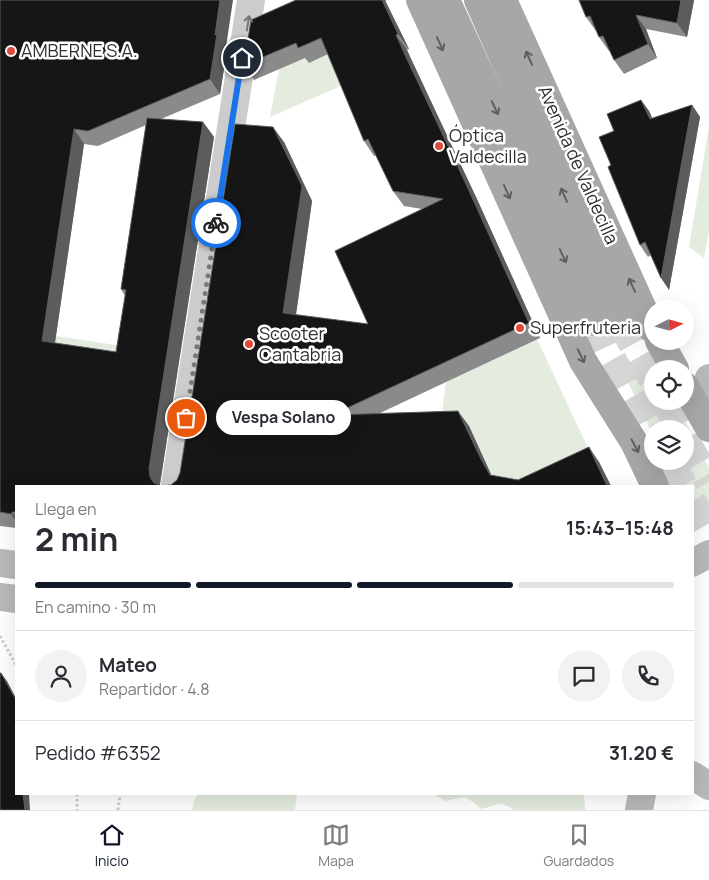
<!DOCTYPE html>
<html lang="es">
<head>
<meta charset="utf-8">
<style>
	:root { --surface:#fff; --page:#f2f2f3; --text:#2b2b33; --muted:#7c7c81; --line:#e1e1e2; --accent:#111827 }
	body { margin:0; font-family:Manrope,sans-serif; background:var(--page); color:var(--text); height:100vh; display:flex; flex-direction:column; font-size:19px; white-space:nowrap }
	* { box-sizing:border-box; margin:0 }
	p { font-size:16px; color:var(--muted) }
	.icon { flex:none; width:28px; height:28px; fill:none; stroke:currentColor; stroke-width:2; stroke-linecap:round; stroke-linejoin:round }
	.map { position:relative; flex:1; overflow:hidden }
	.details { position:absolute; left:15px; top:485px; width:679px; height:310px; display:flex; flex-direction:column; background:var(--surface); border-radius:0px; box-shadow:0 5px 20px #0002 }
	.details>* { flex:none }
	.needle { width:32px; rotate:84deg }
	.tools { position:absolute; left:644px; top:300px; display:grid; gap:10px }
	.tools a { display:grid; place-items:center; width:50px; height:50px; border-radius:50%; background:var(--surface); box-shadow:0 5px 20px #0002; font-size:25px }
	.pin { position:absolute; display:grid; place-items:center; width:42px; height:42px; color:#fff; margin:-21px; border:2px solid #fff; border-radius:50%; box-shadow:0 1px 5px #0007 }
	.courier { position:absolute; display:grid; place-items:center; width:50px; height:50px; margin:-25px; border:4px solid #1a73e8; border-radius:50%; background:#fff; color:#222; box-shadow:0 1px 6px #0007 }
	.bubble { position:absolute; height:35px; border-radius:18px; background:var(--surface); box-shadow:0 5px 20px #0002; font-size:16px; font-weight:700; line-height:35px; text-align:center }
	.summary em { font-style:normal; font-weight:700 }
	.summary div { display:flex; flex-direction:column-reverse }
	.summary { display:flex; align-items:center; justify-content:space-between; height:85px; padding:0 20px }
	h1 { font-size:32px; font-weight:700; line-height:38px }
	.bar { display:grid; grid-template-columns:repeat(4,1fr); gap:8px 5px; align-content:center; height:60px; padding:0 20px }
	.bar i { height:6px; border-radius:4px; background:var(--line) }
	.bar .current { background:var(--accent) }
	.bar p { grid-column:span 4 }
	.line { display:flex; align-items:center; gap:12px; padding:0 20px; border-top:1px solid var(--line) }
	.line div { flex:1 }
	.round { display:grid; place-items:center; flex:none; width:52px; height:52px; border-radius:26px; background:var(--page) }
	.menu { display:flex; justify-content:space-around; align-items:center; height:70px; border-top:1px solid var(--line); background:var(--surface); font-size:14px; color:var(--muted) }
	.menu a { display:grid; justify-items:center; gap:2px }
	.menu .current { color:var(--accent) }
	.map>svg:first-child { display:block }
</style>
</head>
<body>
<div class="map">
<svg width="709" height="810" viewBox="0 0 709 810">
	<rect width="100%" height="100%" fill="#fff"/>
	<g fill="#e3ecde">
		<polygon points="336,44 352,81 270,117 279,69"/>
		<polygon points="709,126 709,230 704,258 689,247"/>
		<polygon points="56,336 175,354 53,356"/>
		<polygon points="537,339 595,463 497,486 469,426 440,427 446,382"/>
		<polygon points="652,369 652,401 675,401 709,468 709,517 695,523 693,517 692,486 678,486 666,461 685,461 685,429 652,429 652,433 627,380"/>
		<polygon points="198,794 297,794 295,810 192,810 194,801"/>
		<path d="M433,794H584L585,810H514C498,799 497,806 481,809L473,802L465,797L445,801Z"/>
	</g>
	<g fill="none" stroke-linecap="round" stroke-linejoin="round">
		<g stroke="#d5d5d5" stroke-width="28" stroke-dasharray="28 14" stroke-linecap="butt">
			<polyline points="619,320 652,379"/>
			<polyline points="594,322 607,350 652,430"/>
			<polyline points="665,401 680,429"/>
			<polyline points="685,439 709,482"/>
			<polyline points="670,461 684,486"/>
			<polyline points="692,501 709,531"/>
		</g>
		<g stroke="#ccc" stroke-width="3" stroke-dasharray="2.5 2.5" stroke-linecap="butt">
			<polyline points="0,636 16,665"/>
			<polyline points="77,794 77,810"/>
			<polyline points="118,810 120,794"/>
		</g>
		<polyline stroke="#ccc" stroke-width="28" points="175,486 251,0"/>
		<g stroke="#b9b9b9" stroke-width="28">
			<polyline points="704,418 709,378"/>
			<polyline points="0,563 16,565"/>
			<polyline points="692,563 709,554"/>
			<polyline points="0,597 16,599"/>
			<polyline points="692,775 709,786"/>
			<polyline points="639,810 642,794"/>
		</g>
		<g stroke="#a7a7a7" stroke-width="28">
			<polyline points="420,0 583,361 634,442 655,486"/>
			<polyline points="446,0 594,322"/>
			<polyline points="478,0 619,320"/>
			<polyline points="503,0 652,329"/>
			<polyline points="659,341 675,369"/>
			<polyline points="685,386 709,428"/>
		</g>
	</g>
	<g fill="#8a8a8a" fill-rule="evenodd">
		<path d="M0,0L226,47L227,49L220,94L161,119L203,122L214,137L160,484L16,486V528L0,526ZM146,125L121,289L125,296L116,352L55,343L84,144L98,146Z"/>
		<polygon points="296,0 387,0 385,1 409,49 407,50 416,72 476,197 540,338 378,414 469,426 491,475 518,480 599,462 611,486 171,485 177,480 180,473 284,142 312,201 296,315 368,324 422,209 404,206 393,191 376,155 374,156 364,141 328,54 309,63 305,58 254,80 244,65"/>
		<polygon points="579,0 694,0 687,37 646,29 657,58 624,74 614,60 610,51 609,51 599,37 596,31 586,17"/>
		<polygon points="641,100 649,111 652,118 692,105 700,117 669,290 651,255 648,257 640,245 611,165 614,131"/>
	</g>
	<g fill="#5c5c5c">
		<polygon points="220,0 233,0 226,47 227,49 220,94 210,79 215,35"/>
		<polygon points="382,0 385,0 409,49 398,34"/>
		<polygon points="681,0 694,0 687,37 677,23"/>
		<polygon points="636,15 646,29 657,58 648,44"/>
		<polygon points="396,35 407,50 476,197 540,338 529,323"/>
		<polygon points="641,100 649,111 658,131 650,119"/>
		<polygon points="692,105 700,117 669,290 661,278"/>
		<polygon points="203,122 214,137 160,484 160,486 157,486 150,477 149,469"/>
		<polygon points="273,127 284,142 312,201 294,328 283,313"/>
		<polygon points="74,129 84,144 53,356 42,341"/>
		<polygon points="458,411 469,426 491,474 490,475 481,459"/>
		<polygon points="589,447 599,462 611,486 607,486"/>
		<polygon points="12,512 16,517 16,521 11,514"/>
		<polygon points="1,673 7,681 16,698 16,700"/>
		<polygon points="23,794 29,794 30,810 25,810"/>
	</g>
	<g fill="#161616" stroke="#5c5c5c">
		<polygon points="0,0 220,0 215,35 217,34 210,79 88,131 74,129 42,341 116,352 126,290 121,289 147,118 203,122 149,469 150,477 154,483 162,486 16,486 16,512 12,512 11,514 0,512"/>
		<polygon points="296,0 382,0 398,34 396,35 406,57 465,182 529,323 332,415 458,411 481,459 490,475 518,480 589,447 607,486 162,486 171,485 177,480 180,473 235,124 273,127 302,186 283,313 368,324 335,251 443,199 393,191 368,139 364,141 321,38 298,48 296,43 244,65 251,20"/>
		<polygon points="579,0 681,0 677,23 636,15 648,44 614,60 603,36 599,37 590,16 586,17"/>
		<polygon points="641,100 650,119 692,105 661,278 645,242 640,245 608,167 611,165 599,137 614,131 607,114"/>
		<polygon points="0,673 1,673 16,700 16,794 23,794 25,810 0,810"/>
	</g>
	<defs><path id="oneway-shaft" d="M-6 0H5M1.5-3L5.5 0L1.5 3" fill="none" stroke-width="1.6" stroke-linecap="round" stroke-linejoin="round" transform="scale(1.25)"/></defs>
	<use stroke="#767676" href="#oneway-shaft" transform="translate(248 23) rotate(-81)"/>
	<g stroke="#5f5f5f">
		<use href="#oneway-shaft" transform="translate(440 44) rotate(66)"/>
		<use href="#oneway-shaft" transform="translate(529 58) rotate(-114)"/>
		<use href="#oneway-shaft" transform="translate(495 108) rotate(65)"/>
		<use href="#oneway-shaft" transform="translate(507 192) rotate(66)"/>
		<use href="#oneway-shaft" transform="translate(564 195) rotate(-114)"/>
		<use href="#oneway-shaft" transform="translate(563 256) rotate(65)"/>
		<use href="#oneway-shaft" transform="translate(632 285) rotate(-114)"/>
		<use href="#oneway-shaft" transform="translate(581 356) rotate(64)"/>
		<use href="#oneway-shaft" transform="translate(635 446) rotate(62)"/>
	</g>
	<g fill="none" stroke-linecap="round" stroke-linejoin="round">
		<polyline stroke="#787878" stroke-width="5" stroke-dasharray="0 9" points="186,418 216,223"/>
		<polyline stroke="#1a73e8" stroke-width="6" points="216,223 242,58"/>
	</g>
	<g fill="#de4939" stroke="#fff" stroke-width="2">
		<circle cx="11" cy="51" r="5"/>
		<circle cx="439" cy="146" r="5"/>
		<circle cx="520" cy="328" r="5"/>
		<circle cx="249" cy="344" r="5"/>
	</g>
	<g text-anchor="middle" stroke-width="5" stroke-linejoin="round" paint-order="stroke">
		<g font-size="18" fill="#2f2f2f" stroke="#fff" text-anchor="start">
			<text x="21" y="57">AMBERNE S.A.</text>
			<text x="449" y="142">Óptica<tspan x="449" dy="21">Valdecilla</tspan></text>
			<text x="530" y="334">Superfruteria</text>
			<text x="259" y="340">Scooter<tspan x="259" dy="21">Cantabria</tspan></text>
		</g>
		<g font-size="18" fill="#2f2f2f" stroke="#fff">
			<text transform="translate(578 165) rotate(66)" y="6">Avenida de Valdecilla</text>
		</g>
	</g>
</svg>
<div class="tools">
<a><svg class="needle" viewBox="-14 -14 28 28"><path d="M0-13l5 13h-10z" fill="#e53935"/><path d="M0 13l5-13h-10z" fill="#7c7c81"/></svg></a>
<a><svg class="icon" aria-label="locate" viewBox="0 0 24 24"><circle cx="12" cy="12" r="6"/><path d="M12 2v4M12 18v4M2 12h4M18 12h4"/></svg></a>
<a><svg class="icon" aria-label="layers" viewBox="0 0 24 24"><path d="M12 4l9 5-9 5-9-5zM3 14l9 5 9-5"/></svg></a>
</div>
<div class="pin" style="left:186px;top:418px;background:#ea580c"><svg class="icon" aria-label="bag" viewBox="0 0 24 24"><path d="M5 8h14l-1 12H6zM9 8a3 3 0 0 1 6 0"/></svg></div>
<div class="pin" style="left:242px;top:58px;background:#1f2937"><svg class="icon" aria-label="home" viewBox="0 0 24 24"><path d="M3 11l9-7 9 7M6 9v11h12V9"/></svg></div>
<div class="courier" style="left:216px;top:223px"><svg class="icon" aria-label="bike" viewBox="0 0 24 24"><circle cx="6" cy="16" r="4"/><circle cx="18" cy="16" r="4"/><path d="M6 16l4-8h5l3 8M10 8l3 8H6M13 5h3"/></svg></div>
<div class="bubble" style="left:216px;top:400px;width:135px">Vespa Solano</div>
<section class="details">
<div class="summary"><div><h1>2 min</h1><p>Llega en</p></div><em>15:43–15:48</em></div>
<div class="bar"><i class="current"></i><i class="current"></i><i class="current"></i><i></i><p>En camino · 30 m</p></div>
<div class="line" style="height:90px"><a class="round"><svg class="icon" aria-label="person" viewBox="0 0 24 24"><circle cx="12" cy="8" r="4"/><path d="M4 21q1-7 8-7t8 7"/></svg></a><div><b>Mateo</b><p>Repartidor · 4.8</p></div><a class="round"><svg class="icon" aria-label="chat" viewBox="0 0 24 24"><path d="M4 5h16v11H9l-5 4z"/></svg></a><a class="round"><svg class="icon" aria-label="phone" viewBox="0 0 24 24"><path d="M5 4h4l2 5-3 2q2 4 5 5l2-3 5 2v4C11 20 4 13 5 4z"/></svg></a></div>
<div class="line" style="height:65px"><div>Pedido #6352</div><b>31.20 €</b></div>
</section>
</div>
<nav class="menu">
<a class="current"><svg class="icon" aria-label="home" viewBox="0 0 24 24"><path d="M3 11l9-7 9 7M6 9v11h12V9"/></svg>Inicio</a>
<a><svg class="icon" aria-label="map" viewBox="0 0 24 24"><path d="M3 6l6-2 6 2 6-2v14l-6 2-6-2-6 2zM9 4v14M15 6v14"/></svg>Mapa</a>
<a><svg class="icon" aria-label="saved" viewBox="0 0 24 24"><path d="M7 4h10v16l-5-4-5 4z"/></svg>Guardados</a>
</nav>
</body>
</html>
